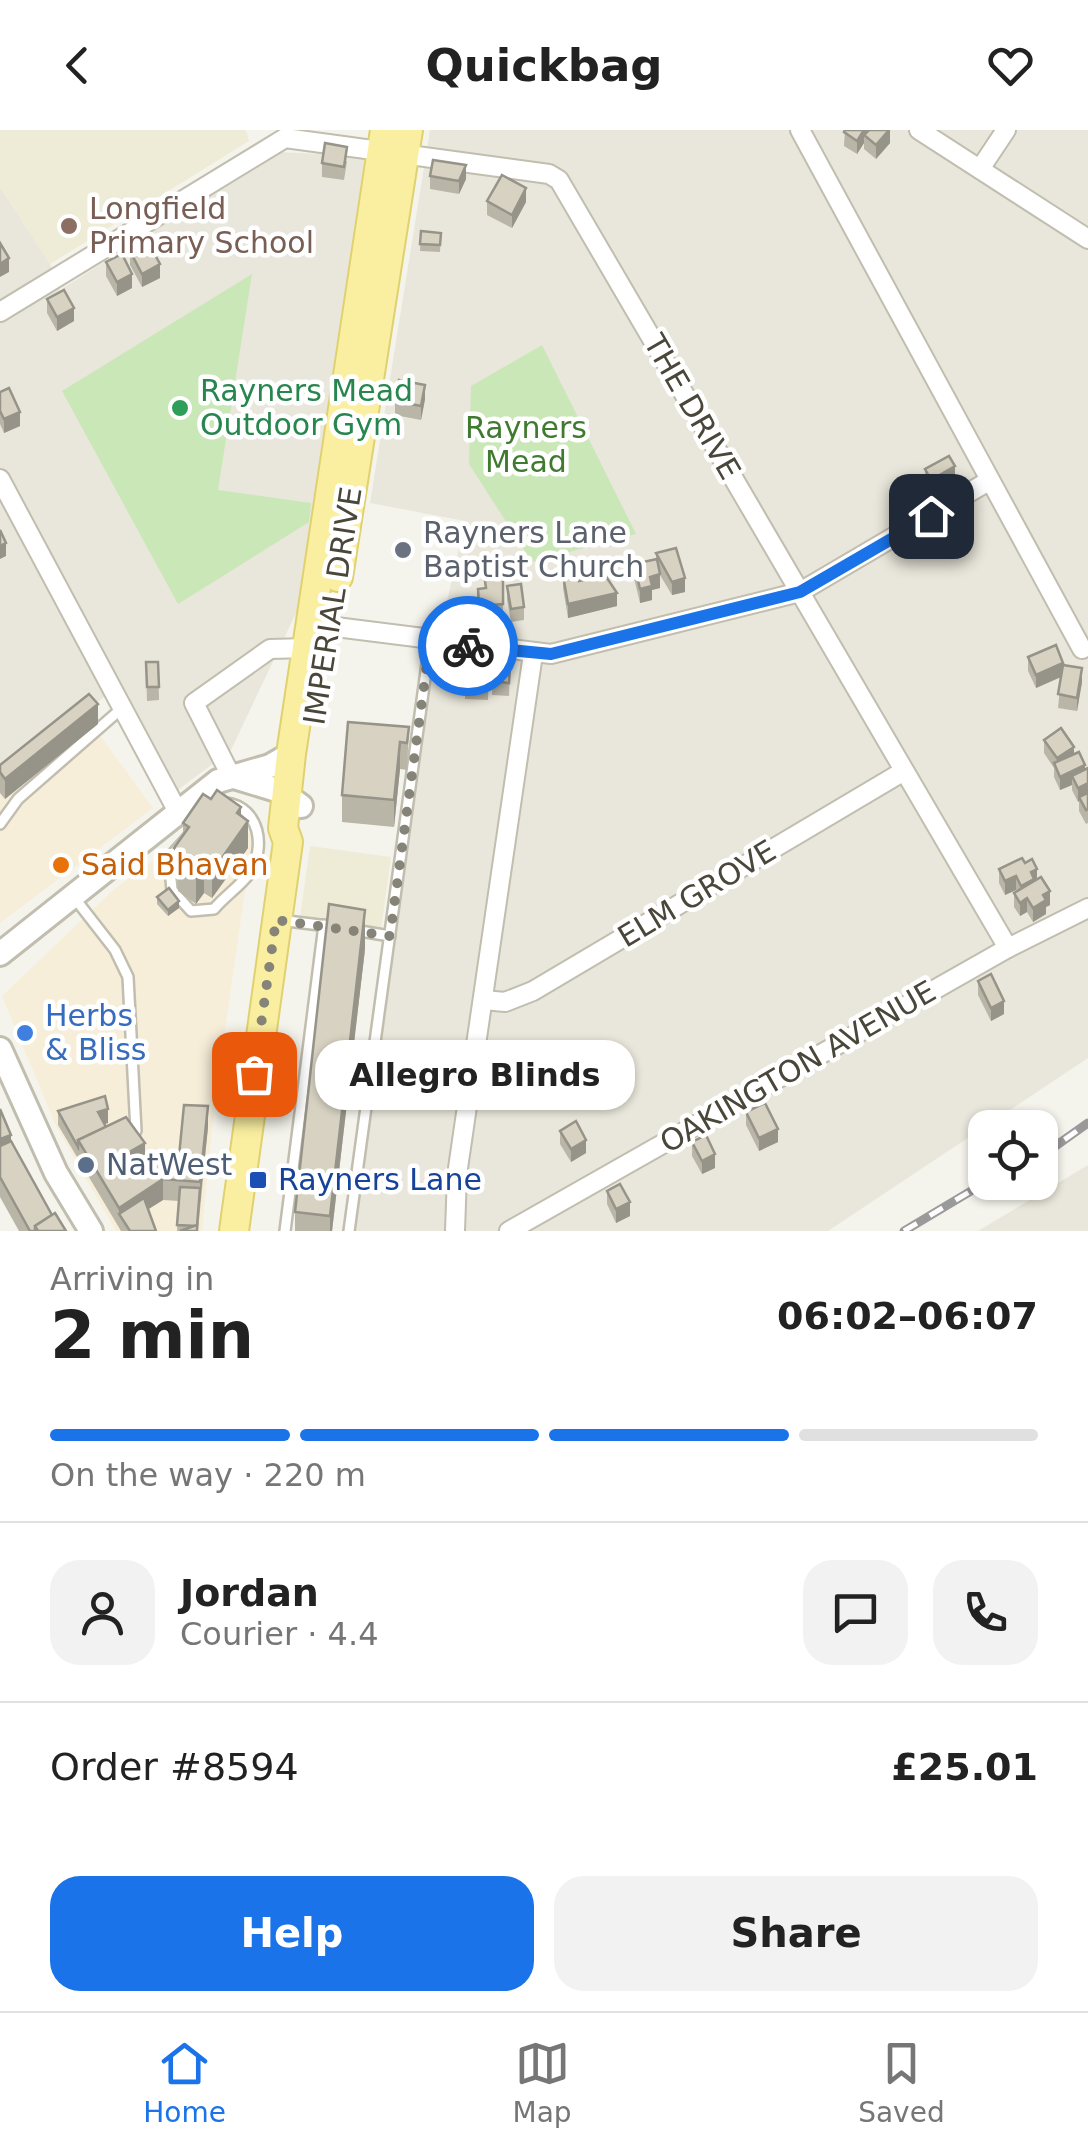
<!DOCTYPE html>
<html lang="en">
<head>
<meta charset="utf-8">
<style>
	:root { --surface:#fff; --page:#f2f2f2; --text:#222; --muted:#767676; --line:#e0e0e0; --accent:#1a73e8 }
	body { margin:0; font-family:"DejaVu Sans",sans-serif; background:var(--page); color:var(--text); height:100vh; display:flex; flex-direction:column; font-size:38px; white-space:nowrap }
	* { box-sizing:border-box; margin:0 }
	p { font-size:32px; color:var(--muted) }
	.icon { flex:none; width:55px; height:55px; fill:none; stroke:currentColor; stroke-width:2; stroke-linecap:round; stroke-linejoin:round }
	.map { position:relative; height:1101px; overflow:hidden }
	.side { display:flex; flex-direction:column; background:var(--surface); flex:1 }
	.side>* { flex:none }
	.fabs { position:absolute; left:968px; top:980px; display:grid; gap:20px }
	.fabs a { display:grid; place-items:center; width:90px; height:90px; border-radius:20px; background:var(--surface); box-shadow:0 2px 8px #0004; font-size:50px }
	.pin { position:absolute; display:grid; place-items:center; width:85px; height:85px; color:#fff; margin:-42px; border-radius:20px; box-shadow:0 5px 15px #0006 }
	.courier { position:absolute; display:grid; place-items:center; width:100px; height:100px; margin:-50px; border:8px solid #1a73e8; border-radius:50%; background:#fff; color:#222; box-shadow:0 2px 12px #0007 }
	.bubble { position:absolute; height:70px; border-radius:30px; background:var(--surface); box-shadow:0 2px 8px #0004; font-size:32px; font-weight:800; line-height:70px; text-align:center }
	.head em { font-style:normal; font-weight:800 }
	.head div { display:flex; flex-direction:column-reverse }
	.head { display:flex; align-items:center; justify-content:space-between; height:170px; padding:0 50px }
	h1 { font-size:65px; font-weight:800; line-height:75px }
	.bar { display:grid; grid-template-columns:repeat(4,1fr); gap:15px 10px; align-content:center; height:120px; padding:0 50px }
	.bar i { height:12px; border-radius:8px; background:var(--line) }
	.bar .on { background:var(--accent) }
	.bar p { grid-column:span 4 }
	.line { display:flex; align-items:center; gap:25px; padding:0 50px; border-top:2px solid var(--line) }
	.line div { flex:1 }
	.round { display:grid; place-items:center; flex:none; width:105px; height:105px; border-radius:30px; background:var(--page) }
	.action { display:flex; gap:20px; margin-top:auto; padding:20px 50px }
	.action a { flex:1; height:115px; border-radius:30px; background:var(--accent); color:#fff; font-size:40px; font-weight:800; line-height:115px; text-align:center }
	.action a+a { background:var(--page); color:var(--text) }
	header { display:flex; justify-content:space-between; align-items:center; height:130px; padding:0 50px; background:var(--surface); font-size:45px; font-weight:800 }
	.tab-bar { display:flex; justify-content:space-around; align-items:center; height:140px; border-top:2px solid var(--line); background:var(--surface); font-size:28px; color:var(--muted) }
	.tab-bar a { display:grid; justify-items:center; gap:5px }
	.tab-bar .on { color:var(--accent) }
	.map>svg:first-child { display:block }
</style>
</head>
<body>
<header><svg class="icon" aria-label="back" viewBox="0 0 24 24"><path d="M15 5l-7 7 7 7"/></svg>Quickbag<svg class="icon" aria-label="heart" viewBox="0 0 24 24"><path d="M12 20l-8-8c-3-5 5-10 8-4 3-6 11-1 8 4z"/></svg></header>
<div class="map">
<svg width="1088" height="1101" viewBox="0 0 1088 1101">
	<rect width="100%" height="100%" fill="#f5f4ec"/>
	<g fill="#e9e7db">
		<polygon points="430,0 1088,0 1088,928 828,1101 355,1101 436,521 465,391 370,373"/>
		<polygon points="277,22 365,26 297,481 231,620 178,660 121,554 0,647 0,57 50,134 60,160"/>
		<polygon points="1088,1035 1088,1101 978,1101"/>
	</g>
	<g fill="#f6eed9">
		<polygon points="83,582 153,678 0,793 0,653"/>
		<polygon points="215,686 253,705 215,971 202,1101 116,1101 56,996 2,866 113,760"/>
	</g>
	<g fill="#eeebd7">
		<polygon points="0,0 246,0 249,11 50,134 0,57"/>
		<polygon points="310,716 391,727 381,800 300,788"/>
	</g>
	<g fill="#cae7b7">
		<polygon points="252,144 218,360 311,373 309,392 178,474 62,261"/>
		<polygon points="542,215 636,404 532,432 469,334 471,256"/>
	</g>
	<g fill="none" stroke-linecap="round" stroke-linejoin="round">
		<g stroke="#c1beaf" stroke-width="14">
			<g id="service">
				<path d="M226,673C259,677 267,717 249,744C240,756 224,767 214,779L191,781L172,760L169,728L213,679Z"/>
				<polyline points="0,694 18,669 121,579"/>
				<polyline points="73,766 115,820 128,847 136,1001"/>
				<polyline points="279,790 328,796"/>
				<polyline points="354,800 390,806"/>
				<polyline points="285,1101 324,795"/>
				<polyline points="349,1101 430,512"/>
			</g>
		</g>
		<g stroke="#c1beaf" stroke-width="22">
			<g id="minor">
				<polyline points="800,0 1082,519"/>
				<polyline points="919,0 1088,109"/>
				<polyline points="980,39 1006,0"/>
				<polyline points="0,182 285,8 549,44 559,50 1008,818"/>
				<polyline points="0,349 178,682"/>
				<polyline points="312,494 551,524 800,462 987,352"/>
				<polyline points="231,646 194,573 270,519 307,518"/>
				<polyline points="484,870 505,872 533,861 904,641"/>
				<polyline points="455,1101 457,1045 533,524"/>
				<polyline points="509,1101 1008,818 1088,778"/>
			</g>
		</g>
		<g stroke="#c1beaf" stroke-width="28">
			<g id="tertiary">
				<polyline points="231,646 280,661 301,676"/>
				<polyline points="0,824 218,651 270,636 291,624"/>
				<polyline points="0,919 56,1043 91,1101"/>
			</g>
		</g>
		<g stroke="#e0d170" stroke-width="32">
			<g id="primary">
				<polyline points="338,447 408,0"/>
				<polyline points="234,1101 288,712 283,698 291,624 385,0"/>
			</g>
		</g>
		<use href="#service" stroke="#fff" stroke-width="9"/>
		<use href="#minor" stroke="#fff" stroke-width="18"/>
		<use href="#tertiary" stroke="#fff" stroke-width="22"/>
		<use href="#primary" stroke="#faefa0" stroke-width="28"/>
		<g stroke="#9a9a9a" stroke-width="9">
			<g id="rail">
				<polyline points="1040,1027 1088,993"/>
				<polyline points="904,1101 986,1052"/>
			</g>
		</g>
		<use href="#rail" stroke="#fff" stroke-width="5" stroke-dasharray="15" stroke-linecap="butt"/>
	</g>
	<g fill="#b9b5a7">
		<polygon points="845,0 890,13 876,29 864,19 864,13 857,24 844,16"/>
		<polygon points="347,31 344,50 322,47 322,33"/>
		<polygon points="430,46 466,49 459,64 430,59"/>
		<polygon points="487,71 526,72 512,98 487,85"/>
		<polygon points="421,101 441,103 440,122 420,121"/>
		<polygon points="130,121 160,148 142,157 130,135"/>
		<polygon points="106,132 132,158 117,166 106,146"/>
		<polygon points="47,169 74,191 57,201 47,183"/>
		<polygon points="0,262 20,296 4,303 0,294"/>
		<polygon points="425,269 421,290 395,285 395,271"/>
		<polygon points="925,339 955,350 931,363 925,353"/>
		<polygon points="656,423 685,462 672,465 660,445 660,458 652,460 652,470 640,473 634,448 634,434 656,429"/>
		<polygon points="563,445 579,451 617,476 568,488 563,458"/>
		<polygon points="503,449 503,487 479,490 478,459 485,459"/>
		<polygon points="507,456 524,477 524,490 511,492 507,470"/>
		<polygon points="465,525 489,525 488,570 465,569"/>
		<polygon points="1028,527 1063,535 1082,552 1077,581 1058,578 1061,547 1036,558 1028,541"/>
		<polygon points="146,532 158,532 159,570 147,571"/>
		<polygon points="493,536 510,537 509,566 492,565"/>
		<polygon points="98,594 5,669 0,663 0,635"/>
		<polygon points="409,597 407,640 400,639 394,697 342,692 342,665"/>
		<polygon points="1044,610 1074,625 1085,640 1088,638 1088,693 1086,694 1079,681 1079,671 1078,672 1072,660 1072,655 1060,660 1054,647 1054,638 1044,623"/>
		<polygon points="211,669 241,686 248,718 212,768 204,763 196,774 178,761 178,748 174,745 174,718 183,705 183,693"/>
		<polygon points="999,739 1037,750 1050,775 1046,777 1046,784 1033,792 1027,782 1020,786 1014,777 1014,763 1017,761 1016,760 1005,765 999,753"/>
		<polygon points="157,767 179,778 168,786 157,774"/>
		<polygon points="365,819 332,1101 295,1101 295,1082"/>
		<polygon points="978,851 1004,884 991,891 978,865"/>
		<polygon points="0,979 11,1011 52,1085 66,1101 19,1101 0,1067"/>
		<polygon points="58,981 108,993 104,994 106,997 145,1031 179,1026 208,997 198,1101 177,1101 179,1071 163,1070 148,1079 156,1101 121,1101 58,995"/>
		<polygon points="746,982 778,1012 759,1021 746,995"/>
		<polygon points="560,1001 586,1023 571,1032 560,1014"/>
		<polygon points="692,1012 715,1038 702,1044 692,1026"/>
		<polygon points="607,1061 630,1086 616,1093 607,1074"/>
	</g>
	<g fill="#969388">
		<polygon points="864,0 873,0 864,5 864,13 857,24 857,11"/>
		<polygon points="890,0 890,13 876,29 876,15"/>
		<polygon points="466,35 466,49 459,64 459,51"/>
		<polygon points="526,58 526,72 512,98 512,85"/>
		<polygon points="9,128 9,142 0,147 0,134"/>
		<polygon points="160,134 160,148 142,157 142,144"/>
		<polygon points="132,144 132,158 117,166 117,152"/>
		<polygon points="74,178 74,191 57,201 57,187"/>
		<polygon points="425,255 425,269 421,290 421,276"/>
		<polygon points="20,282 20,296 4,303 4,289"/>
		<polygon points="955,336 955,350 931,363 931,350"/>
		<polygon points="6,413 6,426 0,429 0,416"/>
		<polygon points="660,444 660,458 652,460 652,470 640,473 640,459 650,447"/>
		<polygon points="685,448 685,462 672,465 672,452"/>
		<polygon points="617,463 617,476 568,488 568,474"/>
		<polygon points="1063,533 1063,546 1036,558 1036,545"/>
		<polygon points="1082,538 1082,552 1077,581 1077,568"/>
		<polygon points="98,574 98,594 5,669 5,649"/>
		<polygon points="400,612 400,639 394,697 394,670"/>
		<polygon points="1074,617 1074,631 1057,642 1057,628"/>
		<polygon points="1085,635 1085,649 1072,646 1072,655 1060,660 1060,647"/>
		<polygon points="1088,653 1088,667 1079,667 1079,671 1078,672 1078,658"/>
		<polygon points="241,677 241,700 248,691 248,718 212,768 212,742 237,683"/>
		<polygon points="204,736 204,763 196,774 196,747"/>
		<polygon points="1037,739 1037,752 1021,769 1021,756 1031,742"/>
		<polygon points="1016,746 1016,760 1005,765 1005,751"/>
		<polygon points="1050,761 1050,775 1046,777 1046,784 1033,792 1033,778 1043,765"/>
		<polygon points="1027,768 1027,782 1020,786 1020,773"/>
		<polygon points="179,771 179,778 168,786 168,780"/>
		<polygon points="365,780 365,819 332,1101 330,1101 330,1086"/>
		<polygon points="1004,871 1004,884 991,891 991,878"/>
		<polygon points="208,976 208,997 200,1072 200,1052"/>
		<polygon points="108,979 108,993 98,996 98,982"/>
		<polygon points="778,999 778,1012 759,1021 759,1008"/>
		<polygon points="11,1005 11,1031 0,1036 0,1009"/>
		<polygon points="586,1010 586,1023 571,1032 571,1019"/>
		<polygon points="145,1013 145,1033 126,1044 126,1024"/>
		<polygon points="715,1024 715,1038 702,1044 702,1031"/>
		<polygon points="163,1049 163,1070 125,1094 119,1084 119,1098 119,1078"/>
		<polygon points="630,1072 630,1086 616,1093 616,1079"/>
	</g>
	<g fill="#d7d2c2" stroke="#969388" stroke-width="2.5">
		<polygon points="845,0 864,0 857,11 844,2"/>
		<polygon points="869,0 889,0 876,15 864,5"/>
		<polygon points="325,13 347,17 344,37 322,33"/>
		<polygon points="433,30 466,35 459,51 430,46"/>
		<polygon points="502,45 526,58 512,85 487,71"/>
		<polygon points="421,101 441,103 440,115 420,114"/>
		<polygon points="148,112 160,134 142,144 130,121"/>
		<polygon points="0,113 9,128 0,134"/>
		<polygon points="122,124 132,144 117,152 106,132"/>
		<polygon points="64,160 74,178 57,187 47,169"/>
		<polygon points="399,250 425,255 421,276 395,271"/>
		<polygon points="9,258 20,282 4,289 0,281 0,262"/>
		<polygon points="949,326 955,336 931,350 925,339"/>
		<polygon points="0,400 6,413 0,416"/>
		<polygon points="676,418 685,448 672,452 656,423"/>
		<polygon points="657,429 660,444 650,447 652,456 640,459 634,434"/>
		<polygon points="575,441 579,451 605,445 617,463 568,474 563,445"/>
		<polygon points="503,449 503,474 479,476 478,459 486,458 485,451"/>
		<polygon points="521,454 524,477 511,479 507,456"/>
		<polygon points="1056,515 1063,533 1036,545 1028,527"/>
		<polygon points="465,525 489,525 488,556 465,556"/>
		<polygon points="146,532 158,532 159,557 147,557"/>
		<polygon points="1063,535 1082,538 1077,568 1058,564"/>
		<polygon points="493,536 510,537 509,553 492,551"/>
		<polygon points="89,564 98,574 5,649 0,642 0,635"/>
		<polygon points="348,592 409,597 407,613 400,612 394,670 342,665"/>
		<polygon points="1061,598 1074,617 1057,628 1044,610"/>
		<polygon points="1079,622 1085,635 1060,647 1054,633"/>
		<polygon points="1088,638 1088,653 1078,658 1072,646"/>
		<polygon points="217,660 241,677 237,683 248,691 212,742 204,736 196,747 178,734 184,725 174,718 189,697 183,693 203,664 211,669"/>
		<polygon points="1088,663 1088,679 1086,680 1079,667"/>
		<polygon points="1022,728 1025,733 1032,729 1037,739 1031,742 1034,749 1021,756 1016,746 1005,751 999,739"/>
		<polygon points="1041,747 1050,761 1043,765 1046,770 1033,778 1027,768 1020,773 1014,763"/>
		<polygon points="169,758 179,771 168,780 157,767"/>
		<polygon points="329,774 365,780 330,1086 295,1082"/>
		<polygon points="991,844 1004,871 991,878 978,851"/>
		<polygon points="105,966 108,979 98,982 106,997 78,1010 78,1017 58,981"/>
		<polygon points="765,973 778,999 759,1008 746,982"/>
		<polygon points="184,975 208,976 200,1052 163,1049 119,1078 78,1010 126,987 145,1013 126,1024 134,1038 157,1024 179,1026"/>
		<polygon points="0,979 11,1005 0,1009"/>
		<polygon points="576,991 586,1010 571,1019 560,1001"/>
		<polygon points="706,1005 715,1024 702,1031 692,1012"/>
		<polygon points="11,1011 52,1085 35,1096 35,1101 30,1101 0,1047 0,1016"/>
		<polygon points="620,1054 630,1072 616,1079 607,1061"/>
		<polygon points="180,1057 200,1058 197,1096 177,1095"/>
		<polygon points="144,1068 156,1101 130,1101 119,1084"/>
		<polygon points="55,1083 66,1101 38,1101 35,1096"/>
		<polygon points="197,1095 197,1101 180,1101"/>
	</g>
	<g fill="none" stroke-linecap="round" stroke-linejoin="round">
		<polyline stroke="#868378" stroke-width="10" stroke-dasharray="0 18" points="254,944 276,790 390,806 430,512 468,516"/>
		<polyline stroke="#1a73e8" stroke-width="12" points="468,516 551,524 800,462 931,386"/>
	</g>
	<circle fill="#8d6e63" stroke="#fff" stroke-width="4" cx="69" cy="96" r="10"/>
	<circle fill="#2e9e5b" stroke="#fff" stroke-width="4" cx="180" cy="278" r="10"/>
	<circle fill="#6b7280" stroke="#fff" stroke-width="4" cx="403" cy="420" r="10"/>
	<circle fill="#e8710a" stroke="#fff" stroke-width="4" cx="61" cy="735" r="10"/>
	<circle fill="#3f7fe0" stroke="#fff" stroke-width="4" cx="25" cy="903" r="10"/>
	<circle fill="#5c6f8a" stroke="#fff" stroke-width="4" cx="86" cy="1035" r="10"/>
	<rect fill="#1a4fb4" stroke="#fff" stroke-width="4" x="248" y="1040" width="20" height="20" rx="5"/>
	<g text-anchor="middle" stroke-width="9" stroke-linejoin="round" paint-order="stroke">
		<g font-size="30" fill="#785e54" stroke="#fff" text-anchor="start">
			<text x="89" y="89">Longfield<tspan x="89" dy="34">Primary School</tspan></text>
		</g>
		<g font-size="30" fill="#27864d" stroke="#fff" text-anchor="start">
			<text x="200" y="271">Rayners Mead<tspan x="200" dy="34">Outdoor Gym</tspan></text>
		</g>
		<g font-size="30" fill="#4a463a" stroke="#fff">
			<text transform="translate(692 277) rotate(60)" y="10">THE DRIVE</text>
			<text transform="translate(333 476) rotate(-81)" y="10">IMPERIAL DRIVE</text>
			<text transform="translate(697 764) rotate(-31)" y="10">ELM GROVE</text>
			<text transform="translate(798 937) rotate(-30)" y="10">OAKINGTON AVENUE</text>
		</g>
		<g font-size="30" fill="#3f7b2e" stroke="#fff">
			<text x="526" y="308">Rayners<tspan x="526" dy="34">Mead</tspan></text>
		</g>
		<g font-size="30" fill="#5b616d" stroke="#fff" text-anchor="start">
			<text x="423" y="413">Rayners Lane<tspan x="423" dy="34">Baptist Church</tspan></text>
		</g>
		<g font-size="30" fill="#c56008" stroke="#fff" text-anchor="start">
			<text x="81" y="745">Said Bhavan</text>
		</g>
		<g font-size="30" fill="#366cbe" stroke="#fff" text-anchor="start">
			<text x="45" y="896">Herbs<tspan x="45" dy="34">&amp; Bliss</tspan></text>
		</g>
		<g font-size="30" fill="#4e5e75" stroke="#fff" text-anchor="start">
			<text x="106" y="1045">NatWest</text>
		</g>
		<g font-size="30" fill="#164399" stroke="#fff" text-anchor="start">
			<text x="278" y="1060">Rayners Lane</text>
		</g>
	</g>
</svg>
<div class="fabs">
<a><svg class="icon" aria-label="locate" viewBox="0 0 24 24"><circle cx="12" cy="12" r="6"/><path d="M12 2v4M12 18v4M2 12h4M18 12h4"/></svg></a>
</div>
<div class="pin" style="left:254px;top:944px;background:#ea580c"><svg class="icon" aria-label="bag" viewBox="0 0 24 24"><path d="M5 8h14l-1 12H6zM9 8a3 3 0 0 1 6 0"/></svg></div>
<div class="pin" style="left:931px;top:386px;background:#1f2937"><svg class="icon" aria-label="home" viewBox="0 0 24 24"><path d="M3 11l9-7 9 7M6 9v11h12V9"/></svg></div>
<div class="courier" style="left:468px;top:516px"><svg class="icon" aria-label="bike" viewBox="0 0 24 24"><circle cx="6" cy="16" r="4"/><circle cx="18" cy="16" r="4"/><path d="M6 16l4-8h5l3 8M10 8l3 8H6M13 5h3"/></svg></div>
<div class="bubble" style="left:315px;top:910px;width:320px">Allegro Blinds</div>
</div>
<section class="side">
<div class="head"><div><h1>2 min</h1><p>Arriving in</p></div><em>06:02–06:07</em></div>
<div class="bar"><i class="on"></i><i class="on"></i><i class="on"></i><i></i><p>On the way · 220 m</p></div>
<div class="line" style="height:180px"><a class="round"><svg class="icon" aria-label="person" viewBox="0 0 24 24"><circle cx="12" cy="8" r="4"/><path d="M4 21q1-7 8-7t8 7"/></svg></a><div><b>Jordan</b><p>Courier · 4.4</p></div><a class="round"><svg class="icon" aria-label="chat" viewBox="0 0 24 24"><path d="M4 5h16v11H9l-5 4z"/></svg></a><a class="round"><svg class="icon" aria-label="phone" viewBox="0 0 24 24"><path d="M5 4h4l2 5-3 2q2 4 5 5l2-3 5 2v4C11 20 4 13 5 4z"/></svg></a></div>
<div class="line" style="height:130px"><div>Order #8594</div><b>£25.01</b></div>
<div class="action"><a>Help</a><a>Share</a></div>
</section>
<nav class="tab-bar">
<a class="on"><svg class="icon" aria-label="home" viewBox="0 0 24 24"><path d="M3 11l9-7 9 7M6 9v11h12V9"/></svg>Home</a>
<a><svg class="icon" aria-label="map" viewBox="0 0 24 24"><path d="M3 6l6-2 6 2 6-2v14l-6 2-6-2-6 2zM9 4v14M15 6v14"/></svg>Map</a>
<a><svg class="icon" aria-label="saved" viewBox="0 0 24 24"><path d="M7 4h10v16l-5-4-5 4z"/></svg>Saved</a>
</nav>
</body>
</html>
